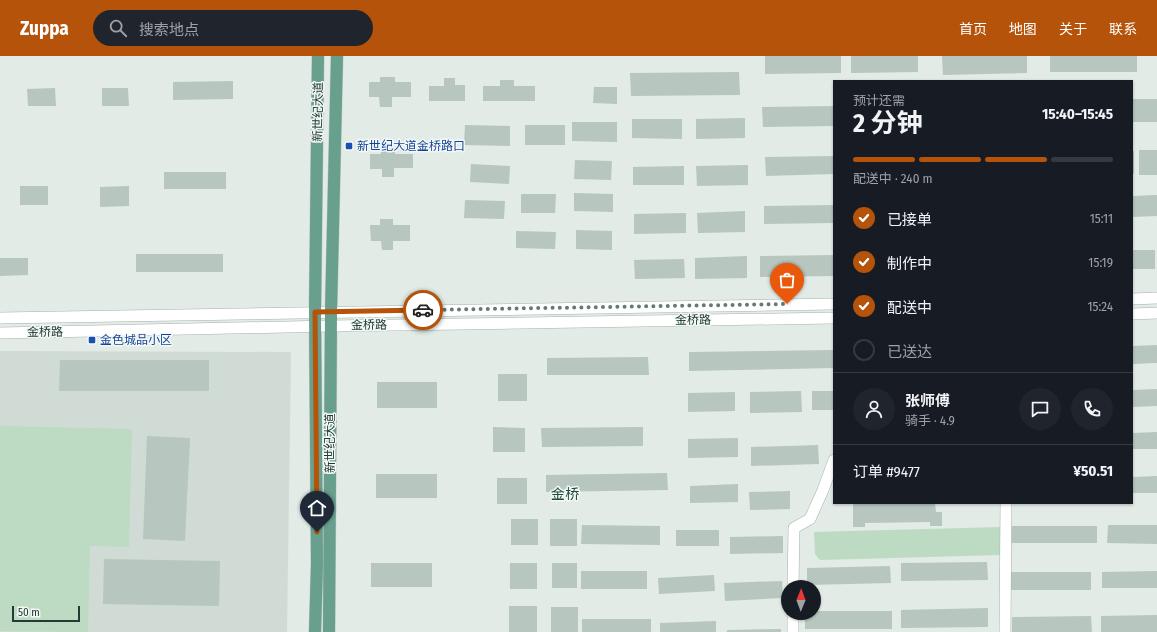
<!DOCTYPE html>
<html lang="zh">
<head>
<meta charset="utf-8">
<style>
	:root { --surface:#171b24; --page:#20242c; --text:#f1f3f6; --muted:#9ea1a6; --line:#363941; --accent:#b45309 }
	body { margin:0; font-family:"Fira Sans Condensed","Noto Sans SC",sans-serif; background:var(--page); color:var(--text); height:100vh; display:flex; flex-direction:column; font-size:15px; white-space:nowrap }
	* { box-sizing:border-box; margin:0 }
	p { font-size:13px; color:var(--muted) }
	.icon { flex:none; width:22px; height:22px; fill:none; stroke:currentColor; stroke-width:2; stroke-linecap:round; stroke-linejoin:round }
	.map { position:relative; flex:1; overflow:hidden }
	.drawer { position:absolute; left:833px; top:24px; width:300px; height:424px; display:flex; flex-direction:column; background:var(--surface); border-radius:0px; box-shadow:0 1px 3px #0004 }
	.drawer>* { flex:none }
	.needle { width:26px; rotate:1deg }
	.buttons { position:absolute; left:781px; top:524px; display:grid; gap:8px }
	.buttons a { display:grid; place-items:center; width:40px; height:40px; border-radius:50%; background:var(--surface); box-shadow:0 1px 3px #0004; font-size:20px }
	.scale { position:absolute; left:12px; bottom:10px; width:68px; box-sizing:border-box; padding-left:4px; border:2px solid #233b33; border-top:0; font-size:11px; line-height:14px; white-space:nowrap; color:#233b33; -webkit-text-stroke:3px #f2f8f5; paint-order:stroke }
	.pin { position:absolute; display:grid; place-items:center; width:34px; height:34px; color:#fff; margin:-41px -17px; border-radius:50% 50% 50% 0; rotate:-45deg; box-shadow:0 0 4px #0007 }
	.pin .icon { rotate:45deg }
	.courier { position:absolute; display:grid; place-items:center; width:40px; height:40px; margin:-20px; border:3px solid #b45309; border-radius:50%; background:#fff; color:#222; box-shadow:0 1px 5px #0007 }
	.overview em { font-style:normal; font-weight:700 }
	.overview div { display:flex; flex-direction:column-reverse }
	.overview { display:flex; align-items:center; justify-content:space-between; height:68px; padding:0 20px }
	h1 { font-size:26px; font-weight:700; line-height:30px }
	.bar { display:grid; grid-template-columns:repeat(4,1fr); gap:6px 4px; align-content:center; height:48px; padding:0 20px }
	.bar i { height:5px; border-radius:3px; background:var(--line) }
	.bar .on { background:var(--accent) }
	.bar p { grid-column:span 4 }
	.line { display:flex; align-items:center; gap:10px; padding:0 20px; border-top:1px solid var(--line) }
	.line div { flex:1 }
	.round { display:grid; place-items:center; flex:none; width:42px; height:42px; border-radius:21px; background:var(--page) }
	ol { padding:0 20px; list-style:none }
	li { display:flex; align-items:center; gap:12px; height:44px }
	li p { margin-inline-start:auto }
	li .icon { padding:4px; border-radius:50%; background:var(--accent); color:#fff; stroke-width:4 }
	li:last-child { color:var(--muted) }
	li i { width:22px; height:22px; border:2px solid var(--line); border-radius:50% }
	header { display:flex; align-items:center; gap:24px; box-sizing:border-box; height:56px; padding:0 20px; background:var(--accent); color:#fff }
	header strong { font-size:19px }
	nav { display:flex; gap:22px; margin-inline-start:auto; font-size:14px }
	.search { width:280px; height:36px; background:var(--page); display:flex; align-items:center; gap:10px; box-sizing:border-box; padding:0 14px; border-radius:22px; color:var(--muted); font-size:15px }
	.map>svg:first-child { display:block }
</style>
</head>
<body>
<header>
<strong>Zuppa</strong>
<div class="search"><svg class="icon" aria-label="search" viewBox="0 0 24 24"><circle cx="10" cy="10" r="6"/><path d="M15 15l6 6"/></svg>搜索地点</div>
<nav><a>首页</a><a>地图</a><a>关于</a><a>联系</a></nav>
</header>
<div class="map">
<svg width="1157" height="576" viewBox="0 0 1157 576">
	<rect width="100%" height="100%" fill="#e2ebe6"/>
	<polygon fill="#d0dbd5" points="0,295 291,296 287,576 0,576"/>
	<g fill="#bcdbc2">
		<polygon points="0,370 132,373 129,491 90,490 88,576 0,575"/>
		<polygon points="1000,471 1003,492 1001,499 820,504 815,498 814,476"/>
	</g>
	<g fill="#b7c6bf">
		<polygon points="765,0 841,0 841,17 765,18"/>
		<polygon points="851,0 918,0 918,16 851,17"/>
		<polygon points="942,0 1027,0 1027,17 943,19"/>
		<rect x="1050" y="0" width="87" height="16"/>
		<polygon points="739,16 740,39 631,40 630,17"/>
		<polygon points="380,21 395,21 395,26 411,26 411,41 392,41 392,51 380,51 379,41 369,41 369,26 380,26"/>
		<polygon points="444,22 455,22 455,29 465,29 465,45 429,45 429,30 444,30"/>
		<polygon points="500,24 514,24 514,30 535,30 535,45 483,45 483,30 500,30"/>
		<polygon points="233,25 233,43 173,44 173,26"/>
		<polygon points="594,31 617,31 617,48 593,47"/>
		<polygon points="55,32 56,50 28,50 27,33"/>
		<polygon points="102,32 128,32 129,50 102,50"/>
		<rect x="1132" y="43" width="25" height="23"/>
		<polygon points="834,50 834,70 763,71 762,51"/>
		<polygon points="745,62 745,82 696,83 696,63"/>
		<polygon points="632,63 682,63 682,83 632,82"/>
		<polygon points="572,66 617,66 617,86 572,85"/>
		<polygon points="465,69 510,70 510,90 464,89"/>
		<rect x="525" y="69" width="40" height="20"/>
		<polygon points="381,92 395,92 395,98 413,98 413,112 394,112 394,121 382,121 382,113 370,113 370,98 381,98"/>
		<rect x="1139" y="94" width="18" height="25"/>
		<rect x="1132" y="95" width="2" height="23"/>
		<polygon points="834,100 834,118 766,120 765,101"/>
		<polygon points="575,104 612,105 611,124 574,123"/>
		<polygon points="471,108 510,110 509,128 470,126"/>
		<polygon points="748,109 748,129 697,130 696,110"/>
		<polygon points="684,110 684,129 633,129 633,111"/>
		<rect x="164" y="116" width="62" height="17"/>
		<rect x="20" y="130" width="28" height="19"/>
		<polygon points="129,130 129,150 100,151 100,131"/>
		<polygon points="574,137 613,138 613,156 574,155"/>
		<polygon points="521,138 556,138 555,157 521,157"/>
		<polygon points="1157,139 1157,160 1132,161 1132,140"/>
		<polygon points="465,144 505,145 504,163 464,162"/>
		<polygon points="834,149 834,167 764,168 764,150"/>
		<polygon points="745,155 745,176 698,177 697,157"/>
		<polygon points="686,157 686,177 634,178 634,158"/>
		<polygon points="380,163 393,163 393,169 410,169 410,185 393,185 393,194 382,194 381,185 371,185 370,169 380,169"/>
		<polygon points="576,174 612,175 612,194 576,193"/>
		<polygon points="516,175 556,176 555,193 516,192"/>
		<rect x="1132" y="194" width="23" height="19"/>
		<rect x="136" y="198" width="87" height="18"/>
		<polygon points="834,199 834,220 760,221 760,200"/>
		<polygon points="747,200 747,222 695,223 695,202"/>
		<polygon points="0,202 28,202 28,219 0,220"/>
		<polygon points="684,203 685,222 635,223 634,204"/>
		<polygon points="1157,289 1157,307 1132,308 1132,290"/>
		<polygon points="834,294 834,312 689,315 689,296"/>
		<polygon points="648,301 649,319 547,319 547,302"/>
		<polygon points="60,304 209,304 209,335 59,335"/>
		<rect x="498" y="318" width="29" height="27"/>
		<rect x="377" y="326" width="60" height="26"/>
		<polygon points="1157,333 1157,350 1132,351 1132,334"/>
		<polygon points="801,335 802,356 750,357 750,336"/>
		<rect x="812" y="335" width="22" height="19"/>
		<polygon points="735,336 735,355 688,356 688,337"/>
		<polygon points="493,371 525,372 525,396 493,396"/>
		<polygon points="643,371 643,390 542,391 541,372"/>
		<polygon points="1157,376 1157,393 1132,393 1132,377"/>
		<polygon points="147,380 190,382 185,485 143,483"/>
		<polygon points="738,382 738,401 688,402 688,383"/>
		<polygon points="818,389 819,408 751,410 751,391"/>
		<polygon points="667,417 668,434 546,436 546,419"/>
		<rect x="376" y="418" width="61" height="24"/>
		<polygon points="1157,420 1157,437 1132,437 1132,421"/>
		<rect x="497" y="422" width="30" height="26"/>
		<polygon points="738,428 738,446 690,447 690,430"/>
		<polygon points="790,435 790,453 750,454 749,436"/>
		<polygon points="935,447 936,456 942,456 942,470 930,470 930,466 865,467 865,471 853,471 853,448"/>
		<rect x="511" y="463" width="27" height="26"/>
		<rect x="550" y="463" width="27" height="27"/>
		<polygon points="582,469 660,470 660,489 581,488"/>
		<polygon points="1108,469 1157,469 1157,488 1107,487"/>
		<rect x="1010" y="470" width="87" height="17"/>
		<rect x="676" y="474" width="43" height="16"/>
		<polygon points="783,480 783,497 730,498 730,481"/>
		<polygon points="104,503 220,505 219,550 103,548"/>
		<polygon points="987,506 988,524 901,525 901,507"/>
		<rect x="371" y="507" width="61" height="24"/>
		<rect x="510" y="507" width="27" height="26"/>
		<rect x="552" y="507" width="25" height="25"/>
		<polygon points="890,510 891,527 807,529 807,512"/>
		<rect x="581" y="515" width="66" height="18"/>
		<polygon points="1157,515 1157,532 1102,532 1102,516"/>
		<rect x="1010" y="516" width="81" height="18"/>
		<polygon points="714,519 715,535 659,538 658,522"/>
		<polygon points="782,525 783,542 725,545 724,527"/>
		<rect x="509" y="550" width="28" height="26"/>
		<rect x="551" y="551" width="27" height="25"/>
		<polygon points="988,552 988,571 901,572 901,554"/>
		<polygon points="814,555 892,555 892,573 805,573 805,557 814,557"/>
		<polygon points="1157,559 1157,576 1101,576 1101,560"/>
		<polygon points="1091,560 1092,576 1012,576 1012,561"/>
		<rect x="582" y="563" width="69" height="13"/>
		<polygon points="716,565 716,576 660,576 660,567"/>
		<polygon points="781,573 781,576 727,576 727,574"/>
	</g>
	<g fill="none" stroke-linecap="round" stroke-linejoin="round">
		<g stroke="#a5b3ad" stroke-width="12">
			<g id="minor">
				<polyline points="1132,243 1157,242"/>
				<polyline points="1132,258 1157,257"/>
				<polyline points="0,262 834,248"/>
				<polyline points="0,277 331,270 834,262"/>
				<polyline points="793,531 794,472 810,463 823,434 834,404"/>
				<polyline points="793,576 793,557"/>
				<polyline points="1005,576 1006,447"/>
			</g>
		</g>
		<g stroke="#c1c8c6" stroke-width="13">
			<g id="major">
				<polyline points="315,576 317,508 315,256 318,0"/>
				<polyline points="329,576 331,256 337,0"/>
			</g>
		</g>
		<use href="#minor" stroke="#fff" stroke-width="11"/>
		<use href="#major" stroke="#689f8d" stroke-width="12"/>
	</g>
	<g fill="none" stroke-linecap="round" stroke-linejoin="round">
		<polyline stroke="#667972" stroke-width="4" stroke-dasharray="0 7.2" points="423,254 787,248"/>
		<polyline stroke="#b45309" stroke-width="5" points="317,476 315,256 423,254"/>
	</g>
	<g fill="#1a4fb4" stroke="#f2f8f5" stroke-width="1.5">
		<rect x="345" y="86" width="8" height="8" rx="2"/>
		<rect x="88" y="280" width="8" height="8" rx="2"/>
	</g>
	<g text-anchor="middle" stroke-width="3" stroke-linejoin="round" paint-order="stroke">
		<g font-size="12" fill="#233b33" stroke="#f2f8f5">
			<text transform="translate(318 56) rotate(-89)" y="4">新世纪大道</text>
			<text transform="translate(693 264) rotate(-1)" y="4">金桥路</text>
			<text transform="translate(369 269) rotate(-1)" y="4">金桥路</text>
			<text transform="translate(45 276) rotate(-1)" y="4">金桥路</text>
			<text transform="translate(330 387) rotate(-90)" y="4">新世纪大道</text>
		</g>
		<g font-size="12" fill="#164399" stroke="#f2f8f5" text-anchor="start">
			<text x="357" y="94">新世纪大道金桥路口</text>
			<text x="100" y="288">金色城品小区</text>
		</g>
		<g font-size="14" fill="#204c3f" stroke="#f2f8f5">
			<text x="565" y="443">金桥</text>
		</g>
	</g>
</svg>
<div class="buttons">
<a><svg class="needle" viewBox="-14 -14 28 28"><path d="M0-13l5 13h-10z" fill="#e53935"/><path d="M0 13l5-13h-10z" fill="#9ea1a6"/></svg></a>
</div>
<div class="scale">50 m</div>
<div class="pin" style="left:787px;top:248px;background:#ea580c"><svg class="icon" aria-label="bag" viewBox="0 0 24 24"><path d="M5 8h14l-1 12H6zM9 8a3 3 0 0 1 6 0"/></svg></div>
<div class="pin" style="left:317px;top:476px;background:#1f2937"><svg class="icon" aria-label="home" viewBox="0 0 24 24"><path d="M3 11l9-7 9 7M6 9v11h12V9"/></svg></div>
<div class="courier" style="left:423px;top:254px"><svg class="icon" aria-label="car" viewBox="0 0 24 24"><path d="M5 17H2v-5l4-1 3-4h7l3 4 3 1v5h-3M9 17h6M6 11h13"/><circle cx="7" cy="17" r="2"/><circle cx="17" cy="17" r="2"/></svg></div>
<section class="drawer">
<div class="overview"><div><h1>2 分钟</h1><p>预计还需</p></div><em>15:40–15:45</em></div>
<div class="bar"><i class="on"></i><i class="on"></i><i class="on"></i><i></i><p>配送中 · 240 m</p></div>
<ol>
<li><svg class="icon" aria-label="check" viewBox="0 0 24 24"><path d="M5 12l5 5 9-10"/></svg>已接单<p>15:11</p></li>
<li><svg class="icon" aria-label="check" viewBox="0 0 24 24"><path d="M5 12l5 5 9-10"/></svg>制作中<p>15:19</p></li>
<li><svg class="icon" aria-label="check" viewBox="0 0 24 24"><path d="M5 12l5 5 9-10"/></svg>配送中<p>15:24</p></li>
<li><i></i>已送达</li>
</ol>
<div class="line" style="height:72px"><a class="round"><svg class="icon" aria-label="person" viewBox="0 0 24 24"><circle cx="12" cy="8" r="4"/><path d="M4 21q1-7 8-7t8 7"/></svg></a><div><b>张师傅</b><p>骑手 · 4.9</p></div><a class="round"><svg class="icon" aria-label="chat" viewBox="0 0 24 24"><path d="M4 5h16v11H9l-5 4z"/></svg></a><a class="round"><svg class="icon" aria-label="phone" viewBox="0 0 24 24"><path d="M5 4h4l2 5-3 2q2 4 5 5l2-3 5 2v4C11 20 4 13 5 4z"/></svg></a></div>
<div class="line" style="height:52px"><div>订单 #9477</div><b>¥50.51</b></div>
</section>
</div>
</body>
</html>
